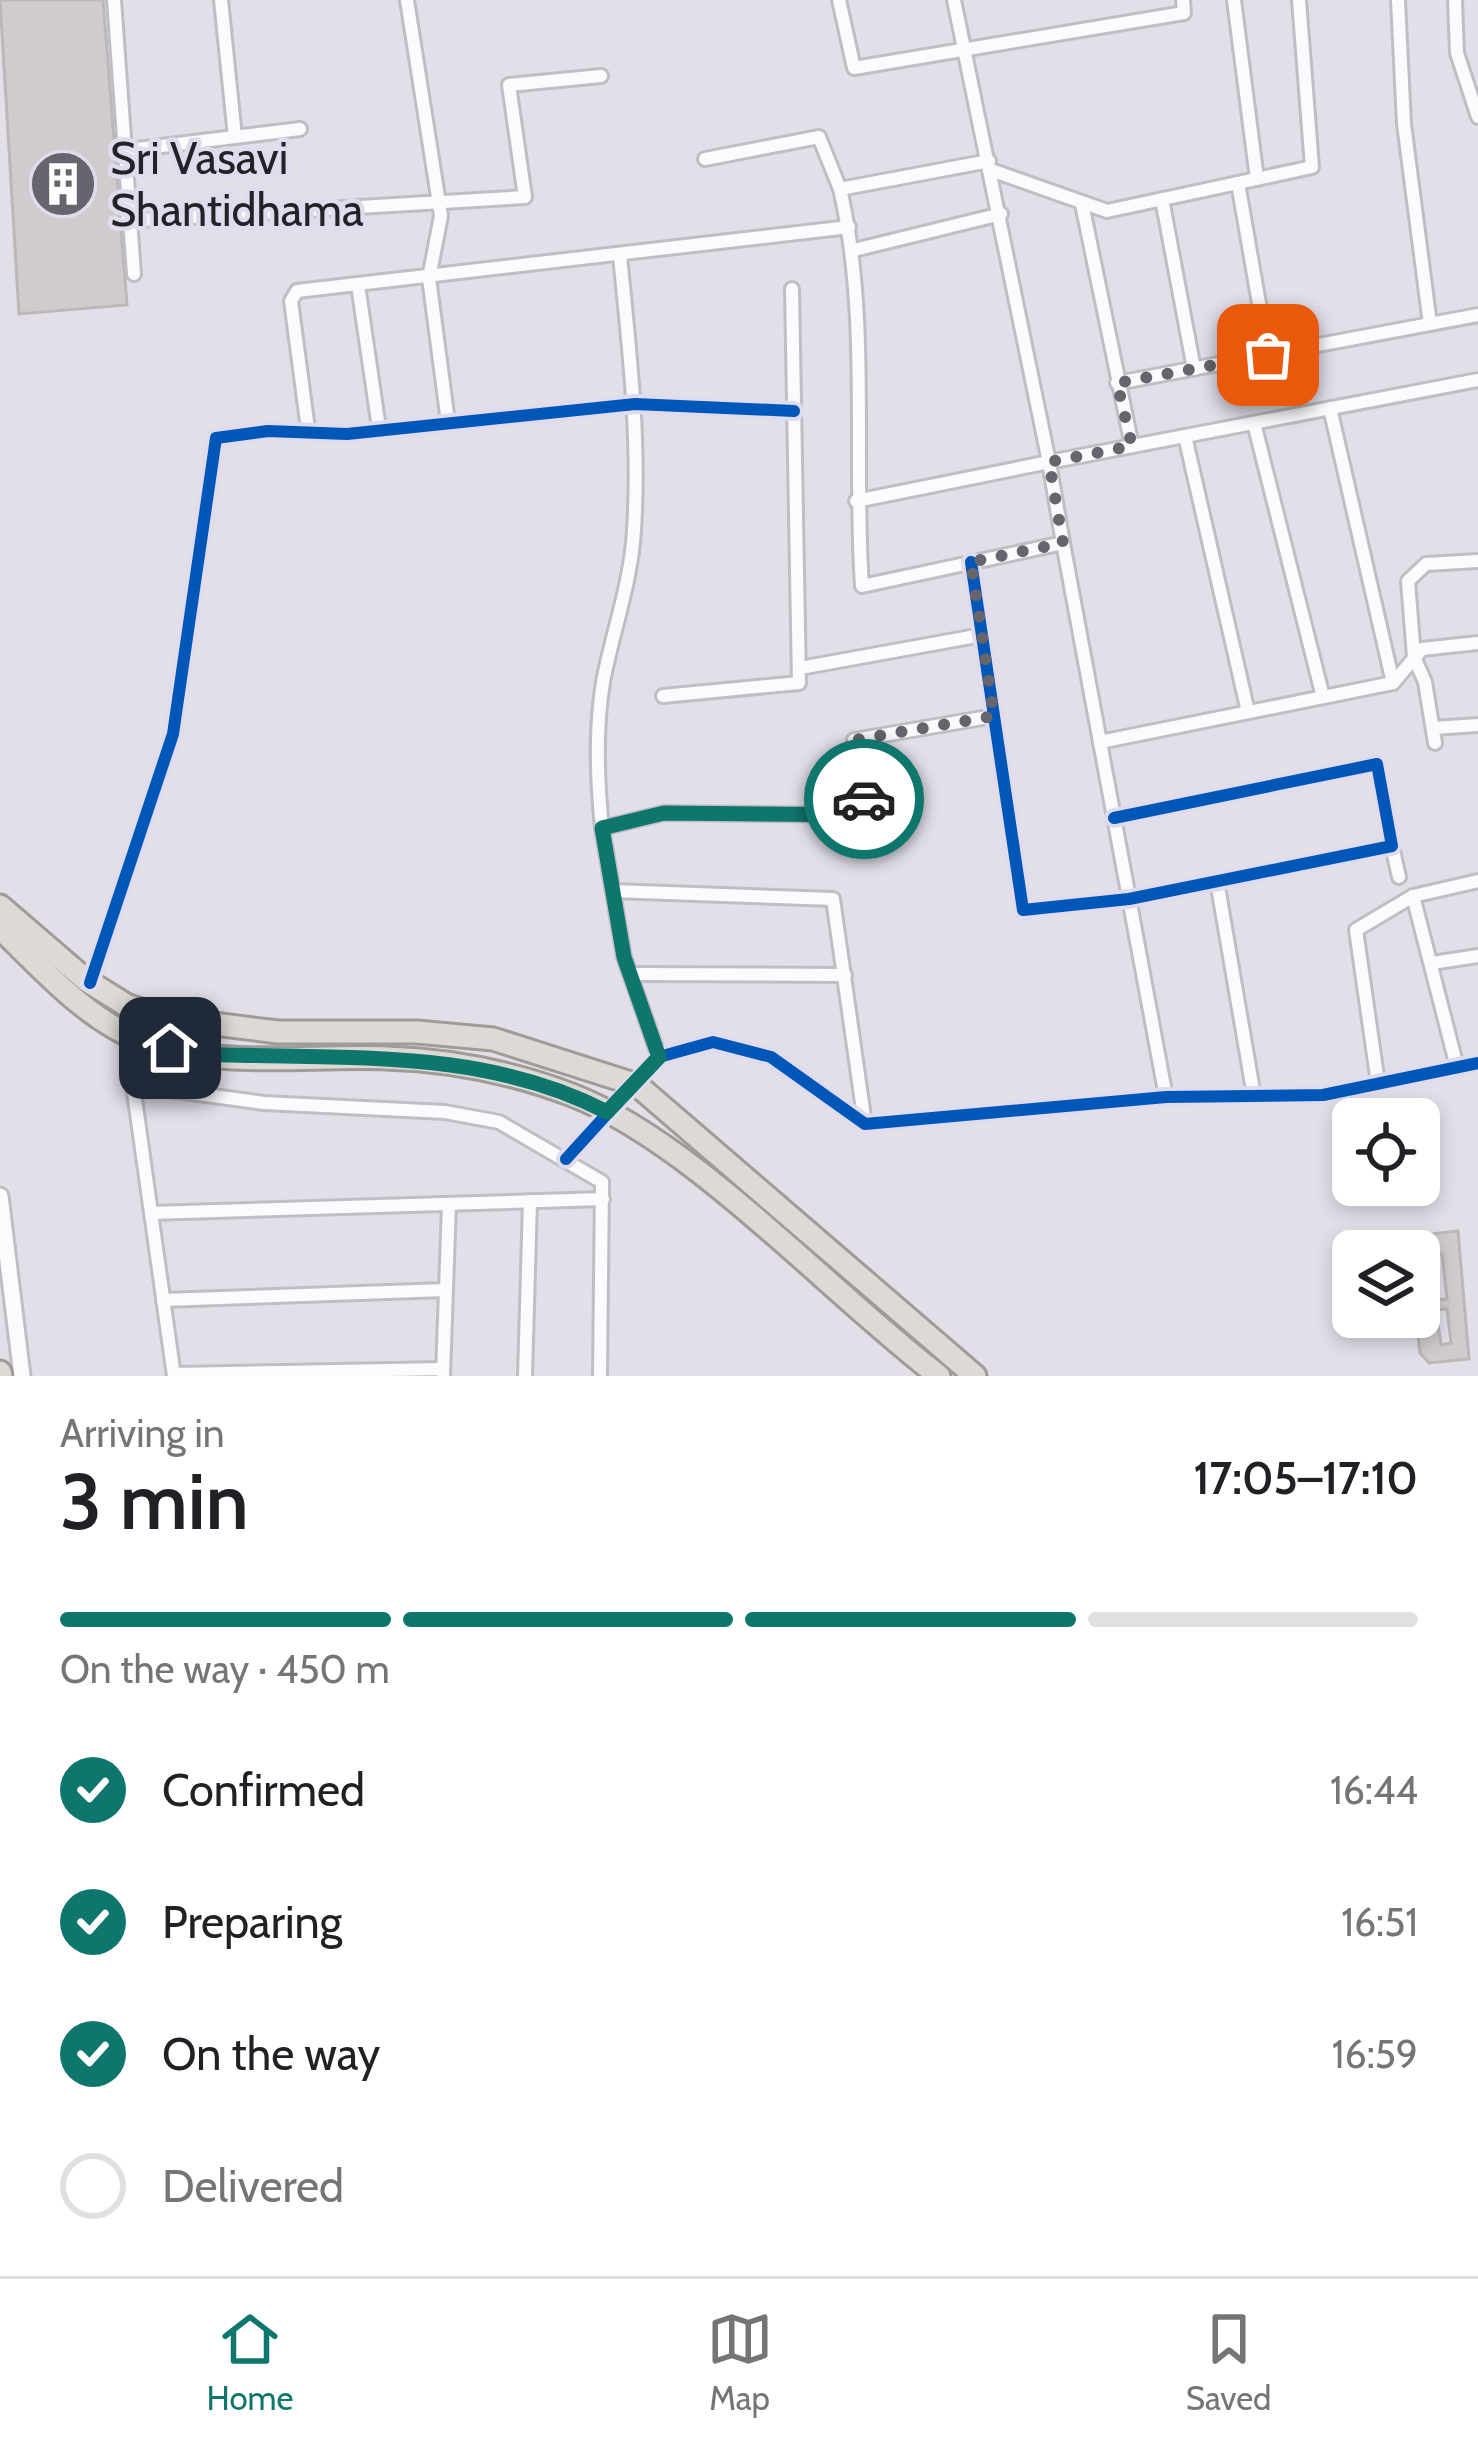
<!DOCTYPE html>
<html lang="en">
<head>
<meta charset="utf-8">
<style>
	:root { --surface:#fff; --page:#f6f6f6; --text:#202124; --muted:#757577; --line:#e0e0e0; --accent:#0f766e }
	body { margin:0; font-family:Cabin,sans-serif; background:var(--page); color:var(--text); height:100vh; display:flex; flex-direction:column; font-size:45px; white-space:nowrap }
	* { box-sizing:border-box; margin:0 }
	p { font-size:39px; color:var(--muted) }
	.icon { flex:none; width:66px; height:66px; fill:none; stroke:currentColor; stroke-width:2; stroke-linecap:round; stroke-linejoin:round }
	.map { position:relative; height:1376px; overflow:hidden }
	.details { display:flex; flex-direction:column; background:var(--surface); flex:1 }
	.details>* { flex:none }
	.buttons { position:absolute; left:1332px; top:1098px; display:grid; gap:24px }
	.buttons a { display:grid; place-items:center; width:108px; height:108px; border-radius:18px; background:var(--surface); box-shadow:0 6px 18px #0003; font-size:60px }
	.pin { position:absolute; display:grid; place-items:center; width:102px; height:102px; color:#fff; margin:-51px; border-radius:24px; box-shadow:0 6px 18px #0006 }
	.courier { position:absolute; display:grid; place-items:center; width:120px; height:120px; margin:-60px; border:9px solid #0f766e; border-radius:50%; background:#fff; color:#222; box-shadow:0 3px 15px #0007 }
	.summary em { font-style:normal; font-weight:600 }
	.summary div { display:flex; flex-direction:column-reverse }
	.summary { display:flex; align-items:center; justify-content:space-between; height:204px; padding:0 60px }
	h1 { font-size:78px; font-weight:600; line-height:90px }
	.bar { display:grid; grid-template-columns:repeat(4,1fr); gap:18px 12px; align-content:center; height:144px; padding:0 60px }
	.bar i { height:15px; border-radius:9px; background:var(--line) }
	.bar .current { background:var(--accent) }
	.bar p { grid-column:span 4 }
	ol { padding:0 60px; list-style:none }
	li { display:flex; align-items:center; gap:36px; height:132px }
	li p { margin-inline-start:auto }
	li .icon { padding:12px; border-radius:50%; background:var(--accent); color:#fff; stroke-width:4 }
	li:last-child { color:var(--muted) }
	li i { width:66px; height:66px; border:6px solid var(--line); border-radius:50% }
	.menu { display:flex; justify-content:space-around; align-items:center; height:168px; border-top:3px solid var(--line); background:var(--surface); font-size:33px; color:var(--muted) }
	.menu a { display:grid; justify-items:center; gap:6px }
	.menu .current { color:var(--accent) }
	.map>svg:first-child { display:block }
</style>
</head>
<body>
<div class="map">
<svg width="1478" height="1376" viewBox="0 0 1478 1376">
	<rect width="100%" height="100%" fill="#e2dfe9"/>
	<g fill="#d0ccce" stroke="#bcb7b9" stroke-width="3" fill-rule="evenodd">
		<polygon points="0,0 103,0 127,305 19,314"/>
		<path d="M1458,1231L1469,1359L1429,1363L1420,1353L1416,1317L1423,1313L1414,1236ZM1442,1254L1447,1299L1435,1300L1430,1255ZM1447,1309L1451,1343L1441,1345L1436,1310Z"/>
	</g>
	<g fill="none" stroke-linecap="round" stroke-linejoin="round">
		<g stroke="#c0bec5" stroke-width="18">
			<g id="minor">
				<polyline points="114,0 134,274"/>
				<polyline points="221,0 235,137"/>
				<polyline points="407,0 441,216 429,278 448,422"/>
				<polyline points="839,0 854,68 1184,13 1183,0"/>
				<polyline points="954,0 1049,462 1478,380"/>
				<polyline points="1234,0 1257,179"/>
				<polyline points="1398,0 1404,124 1430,324"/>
				<polyline points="1455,0 1457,53 1478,117"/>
				<polyline points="121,151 300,129"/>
				<polyline points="705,159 819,137 840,189"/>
				<polyline points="991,170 1107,211 1312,167 1299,0"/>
				<polyline points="1238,183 1268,355"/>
				<polyline points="1162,199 1194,369"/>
				<polyline points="1082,204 1132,446"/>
				<polyline points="126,221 525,197 509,85 601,76"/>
				<polyline points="854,250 1001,214"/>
				<polyline points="358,285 379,428"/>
				<polyline points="1117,383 1478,315"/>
				<polyline points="1254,423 1323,697"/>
				<polyline points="308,429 291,301 297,291 849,227"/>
				<polyline points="1185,436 1248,712"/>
				<path d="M856,501L1049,462L1063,543L862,586C853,455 870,317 840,189L989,161"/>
				<polyline points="1063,543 1166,1097"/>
				<polyline points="971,562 1023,910 1129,899 1392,846 1377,764 1114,818"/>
				<polyline points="800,668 982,635"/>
				<polyline points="1393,683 1422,649 1478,643"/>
				<polyline points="663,696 799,683 792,289"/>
				<polyline points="1433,728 1478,725"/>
				<polyline points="1100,742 1393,683 1330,408"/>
				<polyline points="1435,743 1425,682 1414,657 1408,581 1426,564 1478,561"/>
				<path d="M602,828C597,779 595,731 603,682C613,630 631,583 634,530C640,438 629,347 620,256"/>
				<polyline points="1392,846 1399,877"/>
				<polyline points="1217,881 1254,1096"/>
				<polyline points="613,891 833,899 865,1124"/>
				<polyline points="1413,896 1457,1067"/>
				<polyline points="1432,963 1478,956"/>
				<polyline points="631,974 845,975"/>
				<polyline points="90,983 173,734 216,438 268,431 347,434 635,404 794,411"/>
				<polyline points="659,1057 624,957 602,828 664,813 867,815 854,740 994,716"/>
				<polyline points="1378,1083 1356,930 1413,896 1478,881"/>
				<polyline points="566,1159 659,1057 713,1042 771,1057 865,1124 1166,1097 1323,1095 1478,1063"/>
				<polyline points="151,1213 603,1199"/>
				<polyline points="163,1300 445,1290"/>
				<polyline points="174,1374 443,1369"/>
				<polyline points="443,1375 449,1204"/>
				<polyline points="174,1376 133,1085 264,1103 445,1112 499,1122 602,1182 600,1376"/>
				<polyline points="525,1376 530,1201"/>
			</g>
		</g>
		<g stroke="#c0bec5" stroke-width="21">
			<polyline id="tertiary" points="0,1196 22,1376"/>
		</g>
		<g stroke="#a19b98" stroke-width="27">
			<g id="trunk">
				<polyline points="0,906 86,980 126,1005 166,1018 278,1032 417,1032 493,1039 637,1085 975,1376"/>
				<path d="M0,928C41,968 87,1020 142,1041C216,1069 307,1055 386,1058C450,1060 512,1072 572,1095C694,1142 831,1294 939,1376"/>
				<polyline points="0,1372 1,1376"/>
			</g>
		</g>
		<use href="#minor" stroke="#fbfafc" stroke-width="12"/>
		<use href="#tertiary" stroke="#fbfafc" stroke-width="15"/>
		<use href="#trunk" stroke="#dddad5" stroke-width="21"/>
		<g stroke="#e0dbed" stroke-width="20">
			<g id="cycleway">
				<polyline points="971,562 1023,910 1129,899 1392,846 1377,764 1114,818"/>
				<polyline points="90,983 173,734 216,438 268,431 347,434 635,404 794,411"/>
				<polyline points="566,1159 659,1057 713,1042 771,1057 865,1124 1166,1097 1323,1095 1478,1063"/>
			</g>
		</g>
		<use href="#cycleway" stroke="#0057b8" stroke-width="12"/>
	</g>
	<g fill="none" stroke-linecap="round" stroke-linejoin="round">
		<polyline stroke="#66646c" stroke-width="12" stroke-dasharray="0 21.6" points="864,799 854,740 994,716 971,562 1063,543 1049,462 1132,446 1117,383 1268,355"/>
		<path stroke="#0f766e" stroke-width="15" d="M170,1048L199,1054C338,1060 480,1046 607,1112L659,1057L624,957L602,828L664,813L867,815L864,799"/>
	</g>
	<defs>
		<g id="building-disc" transform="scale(3.45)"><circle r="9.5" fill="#66646c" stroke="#e0dbed"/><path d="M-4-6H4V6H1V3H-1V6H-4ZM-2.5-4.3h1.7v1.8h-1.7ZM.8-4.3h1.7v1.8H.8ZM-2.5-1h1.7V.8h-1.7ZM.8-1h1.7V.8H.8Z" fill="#fff"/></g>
	</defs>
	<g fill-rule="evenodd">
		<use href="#building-disc" x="63" y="184"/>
	</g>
	<g text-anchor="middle" stroke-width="9" stroke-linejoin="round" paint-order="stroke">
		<g font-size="45" fill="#242228" stroke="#e0dbed" text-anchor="start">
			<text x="110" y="174">Sri Vasavi<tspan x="110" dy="52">Shantidhama</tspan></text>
		</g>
	</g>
</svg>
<div class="buttons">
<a><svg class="icon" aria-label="locate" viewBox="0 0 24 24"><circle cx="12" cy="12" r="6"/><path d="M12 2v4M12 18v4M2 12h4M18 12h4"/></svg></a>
<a><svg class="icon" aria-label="layers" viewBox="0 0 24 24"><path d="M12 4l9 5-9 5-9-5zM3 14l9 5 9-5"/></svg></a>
</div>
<div class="pin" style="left:1268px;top:355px;background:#ea580c"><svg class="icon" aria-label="bag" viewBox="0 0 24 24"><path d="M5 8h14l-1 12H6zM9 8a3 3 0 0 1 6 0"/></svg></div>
<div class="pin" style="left:170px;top:1048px;background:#1f2937"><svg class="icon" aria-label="home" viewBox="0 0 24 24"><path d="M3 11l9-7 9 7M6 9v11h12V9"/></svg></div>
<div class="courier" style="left:864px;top:799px"><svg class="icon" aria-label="car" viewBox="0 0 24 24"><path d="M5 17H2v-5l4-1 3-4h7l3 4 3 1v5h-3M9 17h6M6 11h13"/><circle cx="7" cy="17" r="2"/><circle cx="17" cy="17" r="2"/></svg></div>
</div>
<section class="details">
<div class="summary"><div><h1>3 min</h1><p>Arriving in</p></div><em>17:05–17:10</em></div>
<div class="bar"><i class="current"></i><i class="current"></i><i class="current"></i><i></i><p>On the way · 450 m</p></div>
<ol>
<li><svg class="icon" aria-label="check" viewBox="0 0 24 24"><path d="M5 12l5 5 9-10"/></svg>Confirmed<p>16:44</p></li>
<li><svg class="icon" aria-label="check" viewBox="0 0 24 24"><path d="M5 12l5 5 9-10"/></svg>Preparing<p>16:51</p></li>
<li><svg class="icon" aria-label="check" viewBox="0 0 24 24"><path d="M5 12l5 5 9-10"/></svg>On the way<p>16:59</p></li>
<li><i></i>Delivered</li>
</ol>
</section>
<nav class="menu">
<a class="current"><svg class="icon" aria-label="home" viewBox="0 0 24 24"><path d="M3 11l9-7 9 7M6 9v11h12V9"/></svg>Home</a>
<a><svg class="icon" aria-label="map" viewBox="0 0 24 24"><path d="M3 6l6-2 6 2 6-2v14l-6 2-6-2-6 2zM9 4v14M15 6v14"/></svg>Map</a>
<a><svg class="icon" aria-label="saved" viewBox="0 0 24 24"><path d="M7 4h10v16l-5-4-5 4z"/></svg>Saved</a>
</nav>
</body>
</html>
